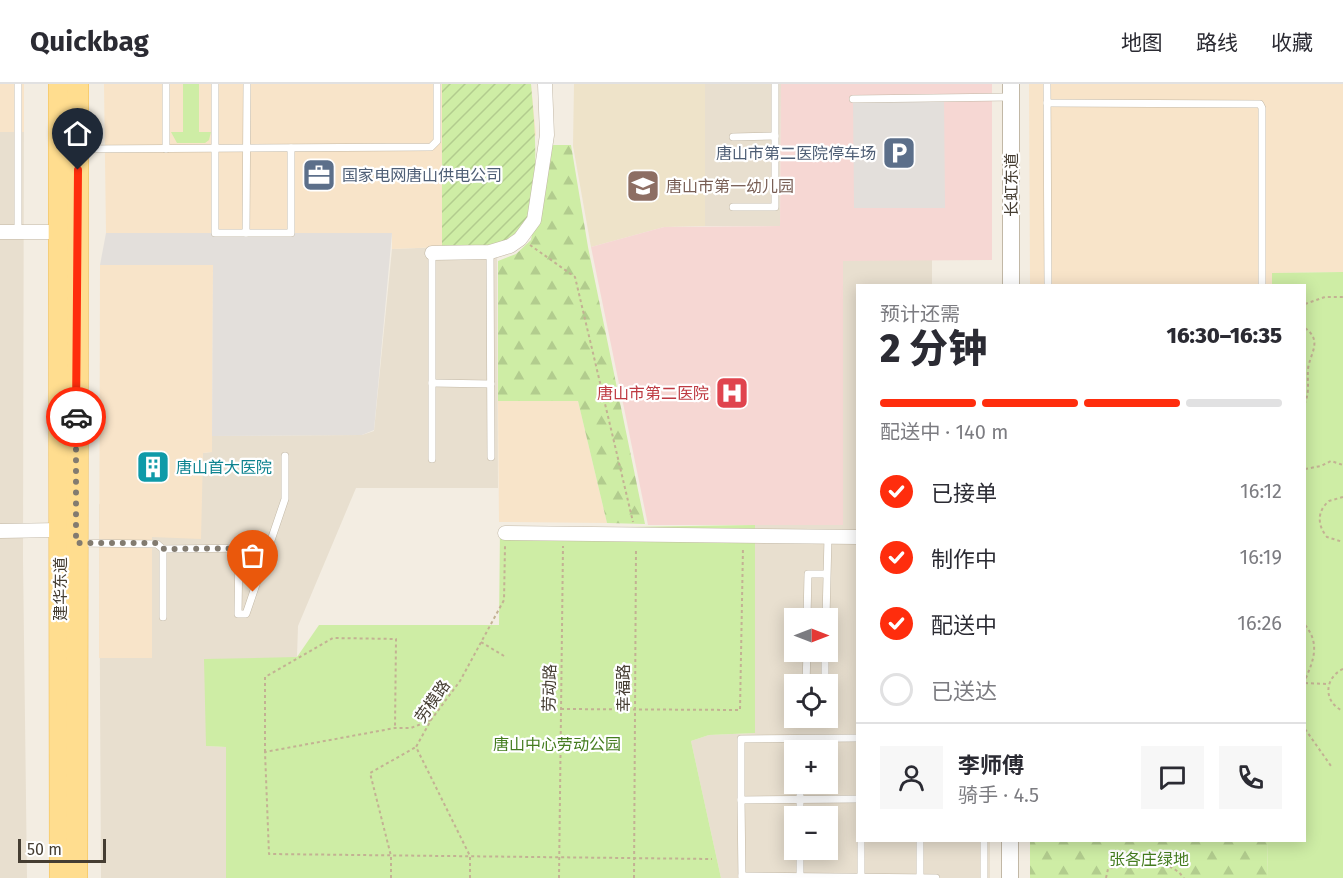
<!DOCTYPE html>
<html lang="zh">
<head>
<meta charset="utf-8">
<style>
	:root { --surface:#fff; --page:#f7f7f7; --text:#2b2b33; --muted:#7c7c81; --line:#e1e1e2; --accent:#ff2d0d }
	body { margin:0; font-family:"Fira Sans","Noto Sans SC",sans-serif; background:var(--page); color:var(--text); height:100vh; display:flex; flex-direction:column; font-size:22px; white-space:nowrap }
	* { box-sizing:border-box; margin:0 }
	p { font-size:20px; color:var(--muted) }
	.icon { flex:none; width:33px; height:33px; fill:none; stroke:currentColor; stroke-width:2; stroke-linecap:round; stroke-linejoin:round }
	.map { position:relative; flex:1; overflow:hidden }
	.drawer { position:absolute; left:856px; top:200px; width:450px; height:558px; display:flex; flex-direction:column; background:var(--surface); border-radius:0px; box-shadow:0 3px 15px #0003 }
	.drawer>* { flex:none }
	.needle { width:39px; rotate:90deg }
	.fabs { position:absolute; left:784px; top:524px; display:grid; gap:12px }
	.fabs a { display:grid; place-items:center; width:54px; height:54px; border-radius:0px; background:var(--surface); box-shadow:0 3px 15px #0003; font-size:30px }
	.scale { position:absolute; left:18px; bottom:15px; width:88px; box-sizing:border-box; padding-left:6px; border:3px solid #453d32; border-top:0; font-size:16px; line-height:21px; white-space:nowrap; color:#453d32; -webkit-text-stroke:4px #fff; paint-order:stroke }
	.pin { position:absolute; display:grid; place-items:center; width:51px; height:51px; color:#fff; margin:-62px -26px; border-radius:50% 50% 50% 0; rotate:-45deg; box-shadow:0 0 6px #0007 }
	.pin .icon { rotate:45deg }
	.courier { position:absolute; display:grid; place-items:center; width:60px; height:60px; margin:-30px; border:4px solid #ff2d0d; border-radius:50%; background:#fff; color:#222; box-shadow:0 2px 8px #0007 }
	.headline em { font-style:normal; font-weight:800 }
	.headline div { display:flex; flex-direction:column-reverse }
	.headline { display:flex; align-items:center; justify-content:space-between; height:102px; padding:0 24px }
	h1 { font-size:39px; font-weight:800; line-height:45px }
	.bar { display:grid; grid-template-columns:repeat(4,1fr); gap:9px 6px; align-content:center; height:72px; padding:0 24px }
	.bar i { height:8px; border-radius:4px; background:var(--line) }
	.bar .selected { background:var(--accent) }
	.bar p { grid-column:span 4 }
	.line { display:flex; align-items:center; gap:15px; padding:0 24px; border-top:2px solid var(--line) }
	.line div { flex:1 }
	.round { display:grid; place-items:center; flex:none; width:63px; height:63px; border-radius:0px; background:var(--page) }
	ol { padding:0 24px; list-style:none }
	li { display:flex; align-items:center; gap:18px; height:66px }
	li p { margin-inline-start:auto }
	li .icon { padding:6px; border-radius:50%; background:var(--accent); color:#fff; stroke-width:4 }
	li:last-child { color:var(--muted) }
	li i { width:33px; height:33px; border:3px solid var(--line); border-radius:50% }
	header { display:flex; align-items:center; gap:36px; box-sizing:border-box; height:84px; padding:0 30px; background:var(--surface); border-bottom:2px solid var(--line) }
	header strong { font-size:28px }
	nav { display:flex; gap:33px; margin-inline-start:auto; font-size:21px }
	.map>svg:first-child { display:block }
</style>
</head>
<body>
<header>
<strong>Quickbag</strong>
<nav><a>地图</a><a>路线</a><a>收藏</a></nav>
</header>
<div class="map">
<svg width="1343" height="794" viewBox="0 0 1343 794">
	<defs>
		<pattern id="forest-firs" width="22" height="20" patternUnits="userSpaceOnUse" patternTransform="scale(1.5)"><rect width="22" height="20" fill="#ceeda5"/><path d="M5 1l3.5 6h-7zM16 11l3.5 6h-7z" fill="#b2cc8e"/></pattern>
		<pattern id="garden-furrows" width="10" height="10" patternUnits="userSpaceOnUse" patternTransform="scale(1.5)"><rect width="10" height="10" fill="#ceeda5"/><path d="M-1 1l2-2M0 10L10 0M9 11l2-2" fill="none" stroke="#b2cc8e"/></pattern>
	</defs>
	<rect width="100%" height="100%" fill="#f3ede2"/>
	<g fill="#e8dfcf" fill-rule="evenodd">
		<polygon points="0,0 24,0 23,476 27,794 0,794"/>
		<polygon points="705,0 781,0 780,142 705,142"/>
		<polygon points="497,161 498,404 356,404 298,542 297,573 206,662 226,663 226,794 101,794 99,420 200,454 203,369 212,368 212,352 362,351 374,347 392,165"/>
		<path d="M843,176H932V201H858V756H990V794H721L691,657L709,651L755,649V441H843ZM795,534H828V567H795ZM795,600H828V633H795ZM795,666H828V699H795ZM795,732H828V765H795Z"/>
	</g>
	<g fill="#f8e4c9">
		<rect x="0" y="0" width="24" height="48"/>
		<polygon points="104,0 531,0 536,51 442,163 392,165 392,149 106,149"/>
		<polygon points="1029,0 1343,0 1343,188 1272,189 1272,201 1030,201"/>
		<polygon points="100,181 213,181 212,368 203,369 201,455 152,453 152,574 99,574"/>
		<polygon points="498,317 578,317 607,439 499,438"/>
	</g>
	<polygon fill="#eee3c9" points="574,0 705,0 705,142 664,143 591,163 573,62"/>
	<polygon fill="#f6d7d3" points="781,0 992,0 992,176 843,177 843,441 648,441 591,163 664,143 780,142"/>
	<g fill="#ceeda5">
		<polygon points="183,0 199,0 199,48 211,48 209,56 205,59 177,59 171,48 183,48"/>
		<polygon points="1343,188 1343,794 1267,794 1268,756 1305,756 1305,201 1272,201 1272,189"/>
		<polygon points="755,441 755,649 709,651 691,657 721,794 226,794 226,663 206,662 204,575 297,573 319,541 499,541 500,445"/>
	</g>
	<g fill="url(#forest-firs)">
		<polygon points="548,61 571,61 588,163 645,440 607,439 578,317 498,317 498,177 516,170 531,156"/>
		<polygon points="1030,756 1268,756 1267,794 1030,794"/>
	</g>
	<path fill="url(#garden-furrows)" d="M442,0H531C535,49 542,106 520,151L497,161L442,163Z"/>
	<g fill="#e3dfdb">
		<polygon points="944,13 945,124 854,124 853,15"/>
		<polygon points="106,149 392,149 374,346 362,351 212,352 213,181 100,181"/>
	</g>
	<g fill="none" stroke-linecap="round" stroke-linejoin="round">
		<g stroke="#c2b8a6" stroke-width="8">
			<g id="service">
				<polyline points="215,0 215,149 291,149 291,64"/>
				<polyline points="1047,0 1048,201"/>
				<polyline points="853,15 1011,13"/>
				<polyline points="1047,19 1260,20 1262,24 1262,201"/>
				<polyline points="733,53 775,52"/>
				<polyline points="79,65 431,63 437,57 437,0"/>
				<polyline points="166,65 166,0"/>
				<polyline points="733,123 775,123 775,0"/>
				<polyline points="18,148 18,0"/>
				<polyline points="246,149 247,0"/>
				<polyline points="490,168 491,373"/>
				<polyline points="432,299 491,300"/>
				<polyline points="432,375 432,169"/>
				<polyline points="80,459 157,460 163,465 163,533"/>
				<polyline points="163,465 268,464"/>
				<polyline points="239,465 238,530 246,530 285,415 285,372"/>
				<polyline points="807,534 808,490 826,490"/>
				<polyline points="826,534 828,453"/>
				<polyline points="806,600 807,567"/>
				<polyline points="825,600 825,567"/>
				<polyline points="800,655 800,666"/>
				<polyline points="800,699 800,732"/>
				<polyline points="741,716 741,655 858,654"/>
				<polyline points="920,756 920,794"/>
				<polyline points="984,756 984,794"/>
				<polyline points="800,765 800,794"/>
				<polyline points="742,792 936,794"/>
				<polyline points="742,794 741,716 858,715"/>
				<polyline points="861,794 861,756"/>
			</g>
		</g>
		<g stroke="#c2b8a6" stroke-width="15">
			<g id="minor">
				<polyline points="0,148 58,148"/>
				<polyline points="432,169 490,168 510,162 520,155 534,136 547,51 545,0"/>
				<polyline points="0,447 60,446"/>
				<polyline points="505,449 858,453"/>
			</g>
		</g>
		<g stroke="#c2b8a6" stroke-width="18">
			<g id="tertiary">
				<polyline points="1011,201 1011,0"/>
				<polyline points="1010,794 1010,756"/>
			</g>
		</g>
		<g stroke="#f1be52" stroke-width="22">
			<g id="primary">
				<polyline points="59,0 60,794"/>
				<polyline points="77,794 78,0"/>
			</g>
		</g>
		<g stroke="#c3b193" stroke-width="2" stroke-dasharray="3 3" stroke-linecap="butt">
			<polyline points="530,161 575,193 633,438"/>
			<polyline points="1305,220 1325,213 1343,213"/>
			<path d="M1305,244C1323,257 1310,269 1308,285C1307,298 1310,306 1305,319"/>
			<polyline points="1305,385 1321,382 1331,377 1343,381"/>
			<path d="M1343,413L1329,417C1317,427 1317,441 1327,453L1343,458"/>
			<polyline points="1305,465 1305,482"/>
			<path d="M1305,541C1320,559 1314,576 1305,596"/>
			<polyline points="481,558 504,572"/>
			<path d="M1343,585C1324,594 1323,618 1343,627"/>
			<polyline points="1305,599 1328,600"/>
			<polyline points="561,625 740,626 743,463"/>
			<polyline points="431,636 411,644 395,644 265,668 269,770 712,775"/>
			<polyline points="1305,645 1331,682"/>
			<polyline points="265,668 265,593 333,554 396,555 395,644"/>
			<polyline points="391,794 391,772 370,689 416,663"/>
			<polyline points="470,794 470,772 416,663 431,636 460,597 504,516 505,462"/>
			<polyline points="559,794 563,462"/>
			<polyline points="634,794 636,464"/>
			<path d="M1106,794L1108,785C1133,778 1166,771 1184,794"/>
		</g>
		<use href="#service" stroke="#fff" stroke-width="7"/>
		<use href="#minor" stroke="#fff" stroke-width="14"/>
		<use href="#tertiary" stroke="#fff" stroke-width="16"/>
		<use href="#primary" stroke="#ffdd8f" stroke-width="21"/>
	</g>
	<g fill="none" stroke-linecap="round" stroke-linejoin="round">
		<polyline stroke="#827b70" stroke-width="6" stroke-dasharray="0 10.8" points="76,333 76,459 157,459 164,465 268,464 253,508"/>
		<polyline stroke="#ff2d0d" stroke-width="8" points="76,333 78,86"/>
	</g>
	<defs>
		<g id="parking-square" transform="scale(1.725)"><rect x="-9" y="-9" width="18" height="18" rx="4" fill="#5c6f8a" stroke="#fff"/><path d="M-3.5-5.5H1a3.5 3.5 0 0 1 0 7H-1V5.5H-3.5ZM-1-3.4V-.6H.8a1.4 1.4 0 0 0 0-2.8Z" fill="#fff"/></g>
		<g id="office-square" transform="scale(1.725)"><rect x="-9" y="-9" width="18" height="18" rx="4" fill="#5c6f8a" stroke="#fff"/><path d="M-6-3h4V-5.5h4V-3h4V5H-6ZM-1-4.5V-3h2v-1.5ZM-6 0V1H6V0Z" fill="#fff"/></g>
		<g id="school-square" transform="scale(1.725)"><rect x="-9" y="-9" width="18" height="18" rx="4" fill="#8d6e63" stroke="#fff"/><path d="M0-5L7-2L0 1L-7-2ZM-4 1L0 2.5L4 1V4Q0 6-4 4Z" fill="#fff"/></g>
		<g id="hospital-square" transform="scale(1.725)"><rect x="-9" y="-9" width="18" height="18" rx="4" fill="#e0444e" stroke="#fff"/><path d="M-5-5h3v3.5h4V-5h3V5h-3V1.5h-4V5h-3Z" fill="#fff"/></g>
		<g id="building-square" transform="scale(1.725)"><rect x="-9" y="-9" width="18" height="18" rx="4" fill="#0f9aa8" stroke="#fff"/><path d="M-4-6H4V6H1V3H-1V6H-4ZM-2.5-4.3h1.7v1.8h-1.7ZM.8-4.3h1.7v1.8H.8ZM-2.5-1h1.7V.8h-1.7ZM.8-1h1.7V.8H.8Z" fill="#fff"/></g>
	</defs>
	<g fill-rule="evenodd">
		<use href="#parking-square" x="899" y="69"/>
		<use href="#office-square" x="319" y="91"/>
		<use href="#school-square" x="643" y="102"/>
		<use href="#hospital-square" x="732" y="309"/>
		<use href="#building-square" x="153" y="383"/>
	</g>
	<g text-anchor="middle" stroke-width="4.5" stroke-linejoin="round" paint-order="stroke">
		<g font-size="16" fill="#4e5e75" stroke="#fff" text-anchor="end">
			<text x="876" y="75">唐山市第二医院停车场</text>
			<text x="342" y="97" text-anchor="start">国家电网唐山供电公司</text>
		</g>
		<g font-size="16" fill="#453d32" stroke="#fff">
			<text transform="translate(1011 101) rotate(-90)" y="6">长虹东道</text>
			<text transform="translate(60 505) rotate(-90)" y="6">建华东道</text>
			<text transform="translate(549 604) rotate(-89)" y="6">劳动路</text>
			<text transform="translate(623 604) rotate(-90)" y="6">幸福路</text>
			<text transform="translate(432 617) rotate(-55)" y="6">劳模路</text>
		</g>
		<g font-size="16" fill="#785e54" stroke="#fff" text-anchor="start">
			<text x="666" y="108">唐山市第一幼儿园</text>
		</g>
		<g font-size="16" fill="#be3a42" stroke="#fff" text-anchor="end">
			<text x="709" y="315">唐山市第二医院</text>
		</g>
		<g font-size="16" fill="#0d838f" stroke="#fff" text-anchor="start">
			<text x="176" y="389">唐山首大医院</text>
		</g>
		<g font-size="16" fill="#447c1f" stroke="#fff">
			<text x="557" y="666">唐山中心劳动公园</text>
			<text x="1149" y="781">张各庄绿地</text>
		</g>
	</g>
</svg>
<div class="fabs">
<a><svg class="needle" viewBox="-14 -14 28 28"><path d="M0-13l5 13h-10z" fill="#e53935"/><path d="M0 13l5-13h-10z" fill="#7c7c81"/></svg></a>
<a><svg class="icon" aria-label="locate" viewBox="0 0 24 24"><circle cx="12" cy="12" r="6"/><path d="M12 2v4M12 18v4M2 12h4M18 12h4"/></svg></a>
<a>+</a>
<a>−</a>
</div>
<div class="scale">50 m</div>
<div class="pin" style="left:253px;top:508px;background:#ea580c"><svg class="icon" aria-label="bag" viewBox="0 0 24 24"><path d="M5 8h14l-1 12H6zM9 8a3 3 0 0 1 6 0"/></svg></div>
<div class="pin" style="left:78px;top:86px;background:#1f2937"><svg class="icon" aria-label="home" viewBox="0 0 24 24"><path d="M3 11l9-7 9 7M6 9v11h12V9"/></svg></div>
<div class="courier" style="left:76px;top:333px"><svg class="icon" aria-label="car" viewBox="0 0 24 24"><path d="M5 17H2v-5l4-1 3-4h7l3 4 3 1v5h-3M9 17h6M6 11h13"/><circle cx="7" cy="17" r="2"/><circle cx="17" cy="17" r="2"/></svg></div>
<section class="drawer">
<div class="headline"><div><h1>2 分钟</h1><p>预计还需</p></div><em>16:30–16:35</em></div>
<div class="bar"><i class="selected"></i><i class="selected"></i><i class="selected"></i><i></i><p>配送中 · 140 m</p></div>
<ol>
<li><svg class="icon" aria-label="check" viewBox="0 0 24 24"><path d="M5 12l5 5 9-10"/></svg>已接单<p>16:12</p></li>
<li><svg class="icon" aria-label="check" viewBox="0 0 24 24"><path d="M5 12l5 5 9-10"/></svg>制作中<p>16:19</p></li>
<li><svg class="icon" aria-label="check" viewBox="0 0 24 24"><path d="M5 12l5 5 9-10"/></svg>配送中<p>16:26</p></li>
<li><i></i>已送达</li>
</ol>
<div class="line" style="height:108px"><a class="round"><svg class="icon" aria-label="person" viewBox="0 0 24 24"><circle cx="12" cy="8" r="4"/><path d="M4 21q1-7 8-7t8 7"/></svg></a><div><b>李师傅</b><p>骑手 · 4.5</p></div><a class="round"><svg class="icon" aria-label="chat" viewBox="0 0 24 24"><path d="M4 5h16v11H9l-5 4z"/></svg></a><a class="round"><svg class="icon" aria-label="phone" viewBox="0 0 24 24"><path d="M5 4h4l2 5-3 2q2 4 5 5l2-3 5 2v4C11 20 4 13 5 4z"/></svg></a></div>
</section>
</div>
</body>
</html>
